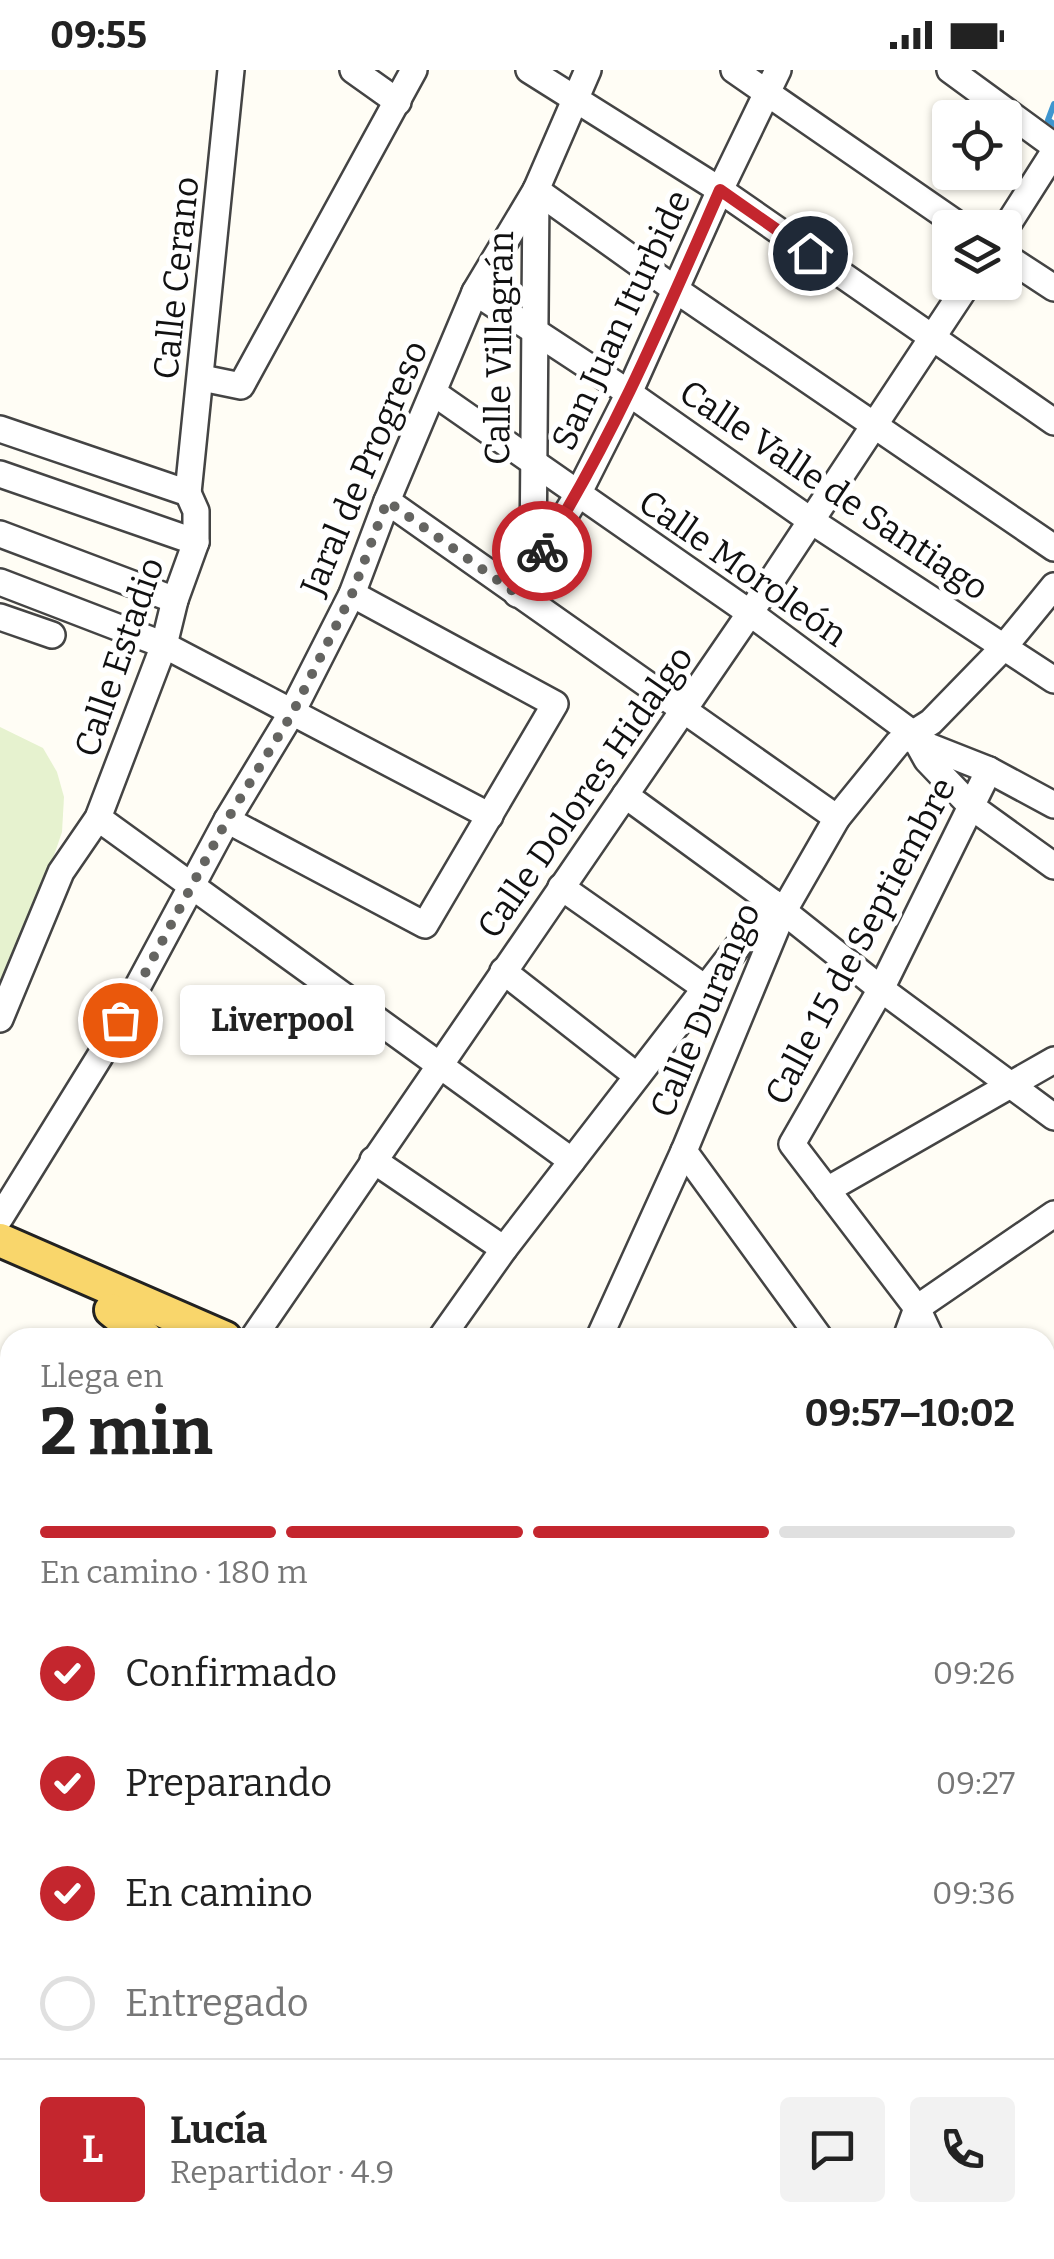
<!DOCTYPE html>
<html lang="es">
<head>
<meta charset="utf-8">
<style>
	:root { --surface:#fff; --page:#f2f2f2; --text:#222; --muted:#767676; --line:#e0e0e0; --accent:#c4262e }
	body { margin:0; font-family:Bitter,serif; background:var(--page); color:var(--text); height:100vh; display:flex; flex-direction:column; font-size:38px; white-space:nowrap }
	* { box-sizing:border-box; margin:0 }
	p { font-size:32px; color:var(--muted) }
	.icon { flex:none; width:55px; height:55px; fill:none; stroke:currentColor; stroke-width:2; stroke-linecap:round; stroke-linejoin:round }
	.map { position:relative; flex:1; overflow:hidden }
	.drawer { position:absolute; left:0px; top:1258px; width:1055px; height:932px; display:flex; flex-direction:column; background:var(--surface); border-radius:30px 30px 0 0; box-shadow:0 2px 8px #0004 }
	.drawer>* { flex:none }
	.tools { position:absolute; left:932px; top:30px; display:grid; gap:20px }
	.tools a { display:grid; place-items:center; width:90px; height:90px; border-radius:10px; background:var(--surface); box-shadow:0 2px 8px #0004; font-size:50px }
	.pin { position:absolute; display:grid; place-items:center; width:85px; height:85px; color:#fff; margin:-42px; border:5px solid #fff; border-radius:50%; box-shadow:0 2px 10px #0007 }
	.courier { position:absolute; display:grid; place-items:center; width:100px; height:100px; margin:-50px; border:8px solid #c4262e; border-radius:50%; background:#fff; color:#222; box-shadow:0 2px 12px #0007 }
	.bubble { position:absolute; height:70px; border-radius:10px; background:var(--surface); box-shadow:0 2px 8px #0004; font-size:32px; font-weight:700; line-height:70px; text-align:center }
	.head em { font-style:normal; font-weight:700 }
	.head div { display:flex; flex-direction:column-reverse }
	.head { display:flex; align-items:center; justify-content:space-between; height:170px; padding:0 40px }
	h1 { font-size:65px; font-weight:700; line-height:75px }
	.bar { display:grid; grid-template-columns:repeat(4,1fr); gap:15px 10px; align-content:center; height:120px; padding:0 40px }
	.bar i { height:12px; border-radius:8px; background:var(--line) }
	.bar .on { background:var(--accent) }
	.bar p { grid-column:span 4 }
	.line { display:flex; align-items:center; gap:25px; padding:0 40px; border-top:2px solid var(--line) }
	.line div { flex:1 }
	.round { display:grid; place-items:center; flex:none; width:105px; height:105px; border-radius:10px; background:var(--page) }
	ol { padding:0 40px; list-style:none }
	li { display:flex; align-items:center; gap:30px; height:110px }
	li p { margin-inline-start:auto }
	li .icon { padding:10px; border-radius:50%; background:var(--accent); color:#fff; stroke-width:4 }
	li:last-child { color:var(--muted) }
	li i { width:55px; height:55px; border:5px solid var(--line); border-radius:50% }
	.status { display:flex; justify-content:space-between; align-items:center; height:70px; padding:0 50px; background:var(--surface); direction:ltr }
	.status svg { height:28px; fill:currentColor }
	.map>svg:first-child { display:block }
</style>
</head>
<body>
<div class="status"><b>09:55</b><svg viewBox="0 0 49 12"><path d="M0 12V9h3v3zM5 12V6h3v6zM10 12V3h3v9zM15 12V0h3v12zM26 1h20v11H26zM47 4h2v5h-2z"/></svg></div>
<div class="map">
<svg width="1054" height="2189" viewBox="0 0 1054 2189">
	<rect width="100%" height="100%" fill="#fffdf5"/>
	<polygon fill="#e6f2cf" points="0,657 43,678 57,702 64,727 62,762 0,943"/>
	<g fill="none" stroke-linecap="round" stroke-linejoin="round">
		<polyline stroke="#3f96cf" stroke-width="6" points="1054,34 1048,50 1054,54"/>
		<g stroke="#444" stroke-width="30">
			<g id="minor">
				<polyline points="353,0 398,32"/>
				<polyline points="529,0 720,120 1054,352"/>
				<polyline points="734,0 963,158"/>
				<polyline points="950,0 1054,76"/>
				<polyline points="536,120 676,220 1054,478"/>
				<polyline points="1005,159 1054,82"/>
				<polyline points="1005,186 1054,218"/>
				<polyline points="475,222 629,323 810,450 1054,610"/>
				<polyline points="202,308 241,316 414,0"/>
				<polyline points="434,323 750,543 912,663 927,690 972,737 1054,796"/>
				<polyline points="0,359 188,423 196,441 196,472 175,530 164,575 98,748 61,802 0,949"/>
				<polyline points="0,404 196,472"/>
				<polyline points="188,423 231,0"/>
				<polyline points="387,431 837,748"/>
				<polyline points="0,464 175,530"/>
				<polyline points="533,495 536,120"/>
				<polyline points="0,512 164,575 490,746"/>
				<polyline points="517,524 577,426 629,323 720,120 778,0"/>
				<polyline points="0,547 52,565"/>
				<polyline points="918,672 989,700 1054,735"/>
				<polyline points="625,725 772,832 881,919 1054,1047"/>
				<polyline points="98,748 572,1091"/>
				<polyline points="227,750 425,855 555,634 352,524"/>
				<polyline points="561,817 705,918"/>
				<polyline points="503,901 637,1006"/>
				<polyline points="684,1081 820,1268"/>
				<polyline points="373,1090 504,1179"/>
				<polyline points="827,1120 1054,990"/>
				<polyline points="0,1148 102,983 227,750 291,644 352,524 387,431 475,222 536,120 588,0"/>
				<polyline points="253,1268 750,543 969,212"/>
				<polyline points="441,1268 504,1179 772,832"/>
				<polyline points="599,1268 684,1081 783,842 837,748 898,673 931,652 1004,577 1054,516"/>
				<polyline points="906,1268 917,1238 1054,1144"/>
				<polyline points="931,1268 917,1238 792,1074 881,919 989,700"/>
				<polyline points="1045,1439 1054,1435"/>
				<polyline points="0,1518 10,1521"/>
				<polyline points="0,1816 10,1796"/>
				<polyline points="1045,1817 1054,1804"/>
				<polyline points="1045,1892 1054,1896"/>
				<polyline points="1045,1986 1054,1961"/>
				<polyline points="1045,2093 1054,2097"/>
				<polyline points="558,2180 569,2189"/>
				<polyline points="590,2180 601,2189"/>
				<polyline points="179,2189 183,2180"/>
				<polyline points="518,2189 522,2180"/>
				<polyline points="811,2189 817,2180"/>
				<polyline points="971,2189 974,2180"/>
			</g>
		</g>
		<g stroke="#222" stroke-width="38">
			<g id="major">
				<polyline points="0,1170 225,1268"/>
				<polyline points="111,1240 146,1268"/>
				<polyline points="1045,1631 1054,1635"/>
			</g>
		</g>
		<use href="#minor" stroke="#fff" stroke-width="25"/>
		<use href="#major" stroke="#f9d66b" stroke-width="32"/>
	</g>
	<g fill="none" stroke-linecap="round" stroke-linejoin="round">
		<polyline stroke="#646461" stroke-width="10" stroke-dasharray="0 18" points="120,950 227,750 292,644 352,524 387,431 517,524 542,481"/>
		<path stroke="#c4262e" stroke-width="12" d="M542,481C614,367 666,243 720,120L810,183"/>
	</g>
	<g text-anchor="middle" stroke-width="10" stroke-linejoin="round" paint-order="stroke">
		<g font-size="35" fill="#111" stroke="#fff">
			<text transform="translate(176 208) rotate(-84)" y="12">Calle Cerano</text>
			<text transform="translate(621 250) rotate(-65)" y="12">San Juan Iturbide</text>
			<text transform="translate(499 278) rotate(-89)" y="12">Calle Villagrán</text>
			<text transform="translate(364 398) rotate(-67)" y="12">Jaral de Progreso</text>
			<text transform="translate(834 420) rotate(34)" y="12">Calle Valle de Santiago</text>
			<text transform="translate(743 498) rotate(35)" y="12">Calle Moroleón</text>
			<text transform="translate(119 587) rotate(-71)" y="12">Calle Estadio</text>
			<text transform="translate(585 722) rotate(-55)" y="12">Calle Dolores Hidalgo</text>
			<text transform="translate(860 871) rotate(-62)" y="12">Calle 15 de Septiembre</text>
			<text transform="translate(705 940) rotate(-67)" y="12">Calle Durango</text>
		</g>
	</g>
</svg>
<div class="tools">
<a><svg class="icon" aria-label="locate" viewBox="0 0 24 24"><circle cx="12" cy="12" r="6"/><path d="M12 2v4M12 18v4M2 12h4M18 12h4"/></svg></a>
<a><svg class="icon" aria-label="layers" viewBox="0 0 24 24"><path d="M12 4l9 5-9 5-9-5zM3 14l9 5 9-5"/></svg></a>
</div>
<div class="pin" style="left:120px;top:950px;background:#ea580c"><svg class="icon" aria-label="bag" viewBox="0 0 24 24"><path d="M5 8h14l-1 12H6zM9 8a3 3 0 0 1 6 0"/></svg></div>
<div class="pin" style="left:810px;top:183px;background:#1f2937"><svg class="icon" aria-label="home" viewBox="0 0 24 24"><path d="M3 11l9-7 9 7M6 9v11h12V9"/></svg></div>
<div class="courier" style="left:542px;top:481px"><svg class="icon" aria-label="bike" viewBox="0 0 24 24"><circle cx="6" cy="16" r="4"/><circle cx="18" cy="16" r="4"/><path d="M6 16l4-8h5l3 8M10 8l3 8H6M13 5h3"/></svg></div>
<div class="bubble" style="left:180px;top:915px;width:205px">Liverpool</div>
<section class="drawer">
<div class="head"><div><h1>2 min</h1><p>Llega en</p></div><em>09:57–10:02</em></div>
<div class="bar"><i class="on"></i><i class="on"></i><i class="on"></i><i></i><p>En camino · 180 m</p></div>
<ol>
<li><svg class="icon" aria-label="check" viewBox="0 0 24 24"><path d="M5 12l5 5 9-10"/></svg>Confirmado<p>09:26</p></li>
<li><svg class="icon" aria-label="check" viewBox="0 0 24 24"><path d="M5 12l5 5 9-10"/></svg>Preparando<p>09:27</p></li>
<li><svg class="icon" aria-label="check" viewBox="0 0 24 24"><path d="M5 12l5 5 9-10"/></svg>En camino<p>09:36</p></li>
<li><i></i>Entregado</li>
</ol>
<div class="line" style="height:180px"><b class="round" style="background:var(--accent);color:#fff">L</b><div><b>Lucía</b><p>Repartidor · 4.9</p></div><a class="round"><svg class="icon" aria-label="chat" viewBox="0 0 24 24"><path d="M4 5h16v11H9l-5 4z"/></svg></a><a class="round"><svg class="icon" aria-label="phone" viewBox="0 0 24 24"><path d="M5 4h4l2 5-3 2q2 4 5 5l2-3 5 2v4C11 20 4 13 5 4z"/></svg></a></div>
</section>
</div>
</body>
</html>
